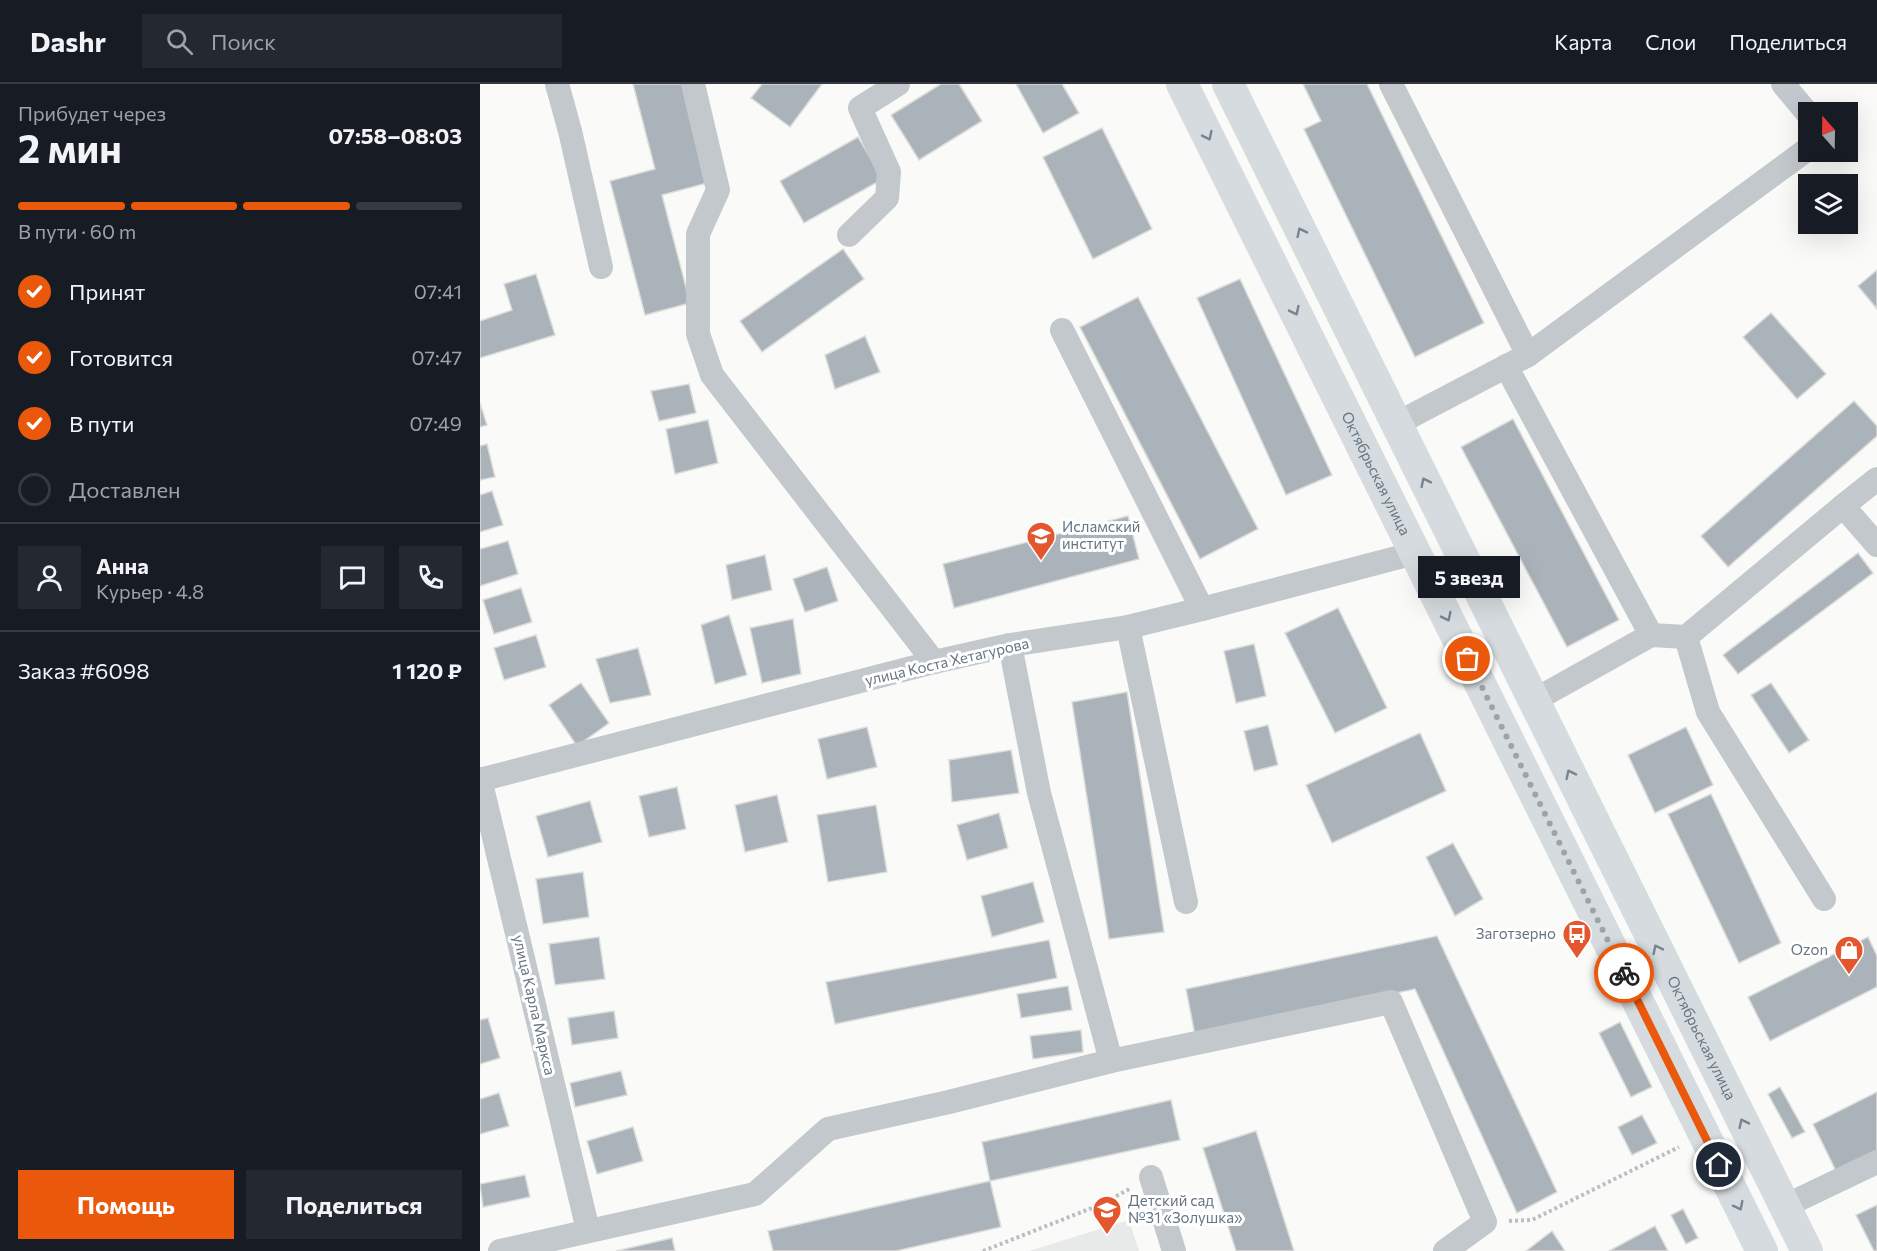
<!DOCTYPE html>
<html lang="ru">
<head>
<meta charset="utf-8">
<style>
	:root { --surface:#171b24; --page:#242831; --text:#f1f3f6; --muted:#9ea1a6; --line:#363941; --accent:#ea580c }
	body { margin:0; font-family:Commissioner,sans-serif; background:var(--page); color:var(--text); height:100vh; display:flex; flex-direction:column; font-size:22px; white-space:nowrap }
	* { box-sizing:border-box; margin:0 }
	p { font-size:20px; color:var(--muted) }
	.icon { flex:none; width:33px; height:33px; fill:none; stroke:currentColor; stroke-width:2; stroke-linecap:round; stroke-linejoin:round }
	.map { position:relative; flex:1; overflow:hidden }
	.details { display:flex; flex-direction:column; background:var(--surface); width:480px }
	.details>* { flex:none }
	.needle { width:39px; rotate:340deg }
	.tools { position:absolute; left:1318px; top:18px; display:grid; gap:12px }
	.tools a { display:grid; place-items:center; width:60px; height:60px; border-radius:0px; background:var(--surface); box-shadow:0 6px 24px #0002; font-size:30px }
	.pin { position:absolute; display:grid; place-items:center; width:51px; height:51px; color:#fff; margin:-26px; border:3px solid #fff; border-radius:50%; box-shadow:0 2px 6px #0007 }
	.courier { position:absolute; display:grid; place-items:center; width:60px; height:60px; margin:-30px; border:4px solid #ea580c; border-radius:50%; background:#fff; color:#222; box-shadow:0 2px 8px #0007 }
	.bubble { position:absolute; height:42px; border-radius:0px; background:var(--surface); box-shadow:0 6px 24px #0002; font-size:20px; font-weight:700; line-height:42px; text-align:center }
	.head em { font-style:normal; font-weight:700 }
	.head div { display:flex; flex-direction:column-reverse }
	.head { display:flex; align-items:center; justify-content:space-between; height:102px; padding:0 18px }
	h1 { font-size:39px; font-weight:700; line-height:45px }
	.bar { display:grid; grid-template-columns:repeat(4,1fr); gap:9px 6px; align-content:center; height:72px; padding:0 18px }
	.bar i { height:8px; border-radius:4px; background:var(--line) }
	.bar .on { background:var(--accent) }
	.bar p { grid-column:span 4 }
	.line { display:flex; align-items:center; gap:15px; padding:0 18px; border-top:2px solid var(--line) }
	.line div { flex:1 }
	.round { display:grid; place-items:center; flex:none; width:63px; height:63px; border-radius:0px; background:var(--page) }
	ol { padding:0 18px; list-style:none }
	li { display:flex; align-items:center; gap:18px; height:66px }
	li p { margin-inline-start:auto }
	li .icon { padding:6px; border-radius:50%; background:var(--accent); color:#fff; stroke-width:4 }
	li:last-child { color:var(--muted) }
	li i { width:33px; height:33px; border:3px solid var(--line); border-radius:50% }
	.cta { display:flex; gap:12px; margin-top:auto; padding:12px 18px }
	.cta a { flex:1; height:69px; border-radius:0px; background:var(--accent); color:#fff; font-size:24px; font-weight:700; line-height:69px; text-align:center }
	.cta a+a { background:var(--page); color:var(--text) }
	header { display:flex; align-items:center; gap:36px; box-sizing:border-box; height:84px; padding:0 30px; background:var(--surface); border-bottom:2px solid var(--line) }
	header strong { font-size:28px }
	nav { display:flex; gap:33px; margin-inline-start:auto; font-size:21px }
	.search { width:420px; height:54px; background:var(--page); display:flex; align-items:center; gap:15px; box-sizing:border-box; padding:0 21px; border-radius:0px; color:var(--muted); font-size:22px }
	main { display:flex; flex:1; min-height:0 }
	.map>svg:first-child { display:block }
</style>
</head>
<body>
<header>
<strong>Dashr</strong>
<div class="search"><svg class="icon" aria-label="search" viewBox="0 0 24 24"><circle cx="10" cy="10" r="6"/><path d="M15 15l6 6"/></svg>Поиск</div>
<nav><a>Карта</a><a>Слои</a><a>Поделиться</a></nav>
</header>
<main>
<section class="details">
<div class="head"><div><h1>2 мин</h1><p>Прибудет через</p></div><em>07:58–08:03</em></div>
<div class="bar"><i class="on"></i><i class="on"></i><i class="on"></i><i></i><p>В пути · 60 m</p></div>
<ol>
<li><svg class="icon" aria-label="check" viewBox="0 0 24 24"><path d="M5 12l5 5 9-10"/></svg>Принят<p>07:41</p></li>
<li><svg class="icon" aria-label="check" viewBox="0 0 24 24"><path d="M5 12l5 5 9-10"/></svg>Готовится<p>07:47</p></li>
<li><svg class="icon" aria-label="check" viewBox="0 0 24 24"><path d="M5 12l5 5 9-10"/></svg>В пути<p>07:49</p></li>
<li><i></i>Доставлен</li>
</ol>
<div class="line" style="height:108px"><a class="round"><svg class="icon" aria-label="person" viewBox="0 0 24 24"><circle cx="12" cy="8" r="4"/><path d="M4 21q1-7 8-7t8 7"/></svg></a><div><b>Анна</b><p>Курьер · 4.8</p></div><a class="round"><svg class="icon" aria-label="chat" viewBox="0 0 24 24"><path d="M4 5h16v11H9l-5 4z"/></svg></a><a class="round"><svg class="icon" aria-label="phone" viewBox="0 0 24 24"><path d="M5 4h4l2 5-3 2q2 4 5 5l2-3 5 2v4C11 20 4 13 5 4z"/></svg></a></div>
<div class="line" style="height:78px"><div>Заказ #6098</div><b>1 120 ₽</b></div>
<div class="cta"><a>Помощь</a><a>Поделиться</a></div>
</section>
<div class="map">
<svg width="1397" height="1167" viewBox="0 0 1397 1167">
	<rect width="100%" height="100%" fill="#fafaf8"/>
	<polygon fill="#e8e9e9" points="649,1136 659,1167 549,1167"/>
	<g fill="#aab3b9" stroke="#dcdcda" stroke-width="1.5">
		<polygon points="153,0 205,0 231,98 182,111 210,219 165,231 130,97 175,85"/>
		<polygon points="282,0 342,0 310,43 271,14"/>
		<polygon points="461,0 479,0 502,37 439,76 411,31"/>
		<polygon points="536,0 582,0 599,29 563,49"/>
		<polygon points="823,0 887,0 1004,239 935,273 824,45 841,37"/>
		<polygon points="622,44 672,145 613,175 563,73"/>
		<polygon points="378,53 403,95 324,139 300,97"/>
		<polygon points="363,165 384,195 282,268 260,237"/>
		<polygon points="1397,186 1397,225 1378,202"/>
		<polygon points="56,190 75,251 0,274 0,237 32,226 24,200"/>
		<polygon points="760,195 852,391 806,411 717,214"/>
		<polygon points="658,213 778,445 720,475 600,243"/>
		<polygon points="1291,229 1346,290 1317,315 1263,253"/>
		<polygon points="385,252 400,288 355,305 345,271"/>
		<polygon points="209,300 216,329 179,337 171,307"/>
		<polygon points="1374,317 1397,342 1397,352 1248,483 1221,452"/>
		<polygon points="0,319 7,341 0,343"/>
		<polygon points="1033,335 1139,536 1087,563 981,363"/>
		<polygon points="228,336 238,379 195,390 186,345"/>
		<polygon points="7,360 15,393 0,396 0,362"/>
		<polygon points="12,407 23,441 0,448 0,411"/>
		<polygon points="648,432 659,475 474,524 463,480"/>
		<polygon points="28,457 38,490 0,502 0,465"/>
		<polygon points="1378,469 1393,489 1258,590 1243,571"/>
		<polygon points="285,471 292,506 252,516 246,481"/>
		<polygon points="347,483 358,517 325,528 313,495"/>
		<polygon points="41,504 52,538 14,550 3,516"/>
		<polygon points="858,524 907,624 855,649 805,549"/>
		<polygon points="249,531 267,591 235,600 221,541"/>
		<polygon points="313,535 321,590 282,599 270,544"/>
		<polygon points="56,551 66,583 24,596 14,564"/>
		<polygon points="774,560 786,612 756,619 744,567"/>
		<polygon points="158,564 171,611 130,619 116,575"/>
		<polygon points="101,599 129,639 97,662 69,621"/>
		<polygon points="1291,599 1329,656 1309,669 1271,611"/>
		<polygon points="647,608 684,848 629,855 592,618"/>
		<polygon points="788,641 798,681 774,687 764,647"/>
		<polygon points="387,643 397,683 347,695 338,655"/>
		<polygon points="1206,643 1233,701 1175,729 1148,671"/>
		<polygon points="940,649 966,707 852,759 826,701"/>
		<polygon points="531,666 539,709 472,718 469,676"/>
		<polygon points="197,703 206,745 169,753 159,712"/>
		<polygon points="1231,710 1301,859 1259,879 1188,730"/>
		<polygon points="297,711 308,758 265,768 255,721"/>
		<polygon points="110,717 122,758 68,773 56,732"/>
		<polygon points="396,721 407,788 348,798 337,731"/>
		<polygon points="519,729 528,764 487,776 477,741"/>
		<polygon points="973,759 1003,815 975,832 946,773"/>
		<polygon points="103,788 109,833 63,840 56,795"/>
		<polygon points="553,798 564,838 512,853 501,812"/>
		<polygon points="957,852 1077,1108 1037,1129 935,905 715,951 706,905"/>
		<polygon points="119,853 125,895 75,901 69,860"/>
		<polygon points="1388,853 1397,872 1397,903 1290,957 1268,913"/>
		<polygon points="569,856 577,894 355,940 346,898"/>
		<polygon points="588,902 592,926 541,934 537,910"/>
		<polygon points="134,927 138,954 92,961 88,934"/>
		<polygon points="8,934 20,974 0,980 0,936"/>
		<polygon points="1140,938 1172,1003 1151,1013 1119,949"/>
		<polygon points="601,946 603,968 553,975 550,952"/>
		<polygon points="141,987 147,1011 95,1023 90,999"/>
		<polygon points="1300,1003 1325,1048 1312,1054 1288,1010"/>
		<polygon points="1397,1008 1397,1069 1357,1089 1333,1040"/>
		<polygon points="19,1009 29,1042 0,1050 0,1015"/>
		<polygon points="691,1016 700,1056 510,1097 502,1058"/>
		<polygon points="1162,1031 1177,1059 1152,1071 1138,1043"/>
		<polygon points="153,1043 163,1077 117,1090 107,1057"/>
		<polygon points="776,1047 814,1167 756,1167 723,1064"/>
		<polygon points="45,1091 50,1113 3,1123 0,1100"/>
		<polygon points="510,1097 521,1143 416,1167 293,1167 288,1147"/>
		<polygon points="1397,1121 1397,1167 1394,1167 1376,1131"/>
		<polygon points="1203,1125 1218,1154 1206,1160 1191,1131"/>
		<polygon points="1175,1142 1188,1167 1129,1167"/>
		<polygon points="1072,1147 1085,1167 1046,1167"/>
		<polygon points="192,1154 195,1167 136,1167"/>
	</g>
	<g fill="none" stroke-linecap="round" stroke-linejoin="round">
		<g stroke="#bbbfc2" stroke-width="4" stroke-dasharray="3 3" stroke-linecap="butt">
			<polyline points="1029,1137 1052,1136 1199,1063"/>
			<polyline points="503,1167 622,1120 651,1104"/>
		</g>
		<g stroke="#c3c8cc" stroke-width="24">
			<polyline points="77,0 90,47 121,183"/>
			<polyline points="213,0 238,106 218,150 218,250 232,291 454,578"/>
			<polyline points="911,0 1048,271 916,340"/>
			<polyline points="1303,0 1329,31"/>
			<polyline points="369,151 407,114 409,88 380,24 418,0"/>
			<polyline points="582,246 722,525"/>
			<polyline points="1048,271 1329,64"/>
			<polyline points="1026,282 1171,551 1206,553 1363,422 1397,461"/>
			<polyline points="1363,422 1397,395"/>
			<polyline points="648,543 706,818"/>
			<polyline points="1206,553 1228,628 1344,815"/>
			<polyline points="530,561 559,709 631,977"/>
			<polyline points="1053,617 1171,551"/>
			<polyline points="0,695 108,1146"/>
			<polyline points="0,696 454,578 530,561 648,543 722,525 935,469"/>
			<polyline points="671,1093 694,1167"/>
			<polyline points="1305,1122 1397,1078"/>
			<polyline points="20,1167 275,1110 348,1045 469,1018 631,977 911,918 1005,1138 965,1167"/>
		</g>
		<g stroke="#d6dbdf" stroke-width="32">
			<path id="s1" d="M702,0L1282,1167"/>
			<path id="s2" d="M748,0L1327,1167"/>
		</g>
	</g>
	<defs><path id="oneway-chevron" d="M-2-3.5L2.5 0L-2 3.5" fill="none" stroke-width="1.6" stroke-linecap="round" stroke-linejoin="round" transform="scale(1.5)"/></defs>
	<g stroke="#768591">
		<use href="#oneway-chevron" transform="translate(728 52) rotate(64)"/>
		<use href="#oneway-chevron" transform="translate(821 148) rotate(-116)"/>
		<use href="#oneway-chevron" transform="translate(815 227) rotate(64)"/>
		<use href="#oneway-chevron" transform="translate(945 398) rotate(-116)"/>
		<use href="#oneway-chevron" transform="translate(967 533) rotate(64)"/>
		<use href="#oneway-chevron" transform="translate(1090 690) rotate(-116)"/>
		<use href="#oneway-chevron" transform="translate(1177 865) rotate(-116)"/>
		<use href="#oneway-chevron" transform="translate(1263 1039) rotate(-116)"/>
		<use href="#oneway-chevron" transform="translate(1259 1122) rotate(63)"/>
	</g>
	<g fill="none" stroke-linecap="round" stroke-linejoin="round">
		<polyline stroke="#99a4ac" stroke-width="6" stroke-dasharray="0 10.8" points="988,575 1144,889"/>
		<polyline stroke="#ea580c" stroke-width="8" points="1144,889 1239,1081"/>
	</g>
	<defs>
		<g id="university-pin" transform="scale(1.5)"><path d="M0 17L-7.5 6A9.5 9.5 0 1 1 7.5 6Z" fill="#e4572e" stroke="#fff"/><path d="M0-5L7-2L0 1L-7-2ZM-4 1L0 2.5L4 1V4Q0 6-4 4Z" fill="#fff"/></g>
		<g id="bus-pin" transform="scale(1.5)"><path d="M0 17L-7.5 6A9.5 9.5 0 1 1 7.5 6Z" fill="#e4572e" stroke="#fff"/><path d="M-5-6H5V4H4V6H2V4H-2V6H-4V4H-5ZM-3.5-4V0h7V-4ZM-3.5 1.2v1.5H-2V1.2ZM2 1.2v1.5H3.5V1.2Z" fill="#fff"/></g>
		<g id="shop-pin" transform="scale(1.5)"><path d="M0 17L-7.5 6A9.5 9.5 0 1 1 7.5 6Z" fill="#e4572e" stroke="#fff"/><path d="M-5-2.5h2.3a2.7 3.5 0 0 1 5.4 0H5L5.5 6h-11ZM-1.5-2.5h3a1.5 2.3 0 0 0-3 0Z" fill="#fff"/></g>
		<g id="school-pin" transform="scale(1.5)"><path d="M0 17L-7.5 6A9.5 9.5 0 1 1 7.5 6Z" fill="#e4572e" stroke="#fff"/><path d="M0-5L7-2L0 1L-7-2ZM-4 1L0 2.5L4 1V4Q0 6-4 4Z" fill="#fff"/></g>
	</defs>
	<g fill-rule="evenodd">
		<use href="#university-pin" x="561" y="452"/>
		<use href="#bus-pin" x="1097" y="850"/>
		<use href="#shop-pin" x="1369" y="866"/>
		<use href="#school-pin" x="627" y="1126"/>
	</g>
	<g text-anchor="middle" stroke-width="6" stroke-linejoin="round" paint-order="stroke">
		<g font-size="15" fill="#657683" stroke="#fff">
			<text dy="5" stroke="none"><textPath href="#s1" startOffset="435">Октябрьская улица</textPath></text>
			<text transform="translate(467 578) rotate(-13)" y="5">улица Коста Хетагурова</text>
			<text transform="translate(54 921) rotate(77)" y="5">улица Карла Маркса</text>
			<text dy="5" stroke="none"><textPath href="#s2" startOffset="1065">Октябрьская улица</textPath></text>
		</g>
		<g font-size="15" fill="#657683" stroke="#fff" text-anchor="start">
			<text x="582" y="448">Исламский<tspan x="582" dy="17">институт</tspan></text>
			<text x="1076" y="855" text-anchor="end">Заготзерно</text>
			<text x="1348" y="871" text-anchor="end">Ozon</text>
			<text x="648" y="1122">Детский сад<tspan x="648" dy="17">№31 «Золушка»</tspan></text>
		</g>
	</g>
</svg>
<div class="tools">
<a><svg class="needle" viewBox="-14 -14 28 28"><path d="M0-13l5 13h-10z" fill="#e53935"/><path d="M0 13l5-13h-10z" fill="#9ea1a6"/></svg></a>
<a><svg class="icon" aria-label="layers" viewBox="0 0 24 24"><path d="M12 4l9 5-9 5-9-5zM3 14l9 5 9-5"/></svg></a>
</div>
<div class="pin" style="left:988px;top:575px;background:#ea580c"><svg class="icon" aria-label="bag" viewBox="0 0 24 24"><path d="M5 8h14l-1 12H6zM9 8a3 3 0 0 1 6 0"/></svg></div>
<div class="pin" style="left:1239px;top:1081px;background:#1f2937"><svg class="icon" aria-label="home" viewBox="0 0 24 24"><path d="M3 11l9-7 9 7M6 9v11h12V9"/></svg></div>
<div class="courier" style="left:1144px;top:889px"><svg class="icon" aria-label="bike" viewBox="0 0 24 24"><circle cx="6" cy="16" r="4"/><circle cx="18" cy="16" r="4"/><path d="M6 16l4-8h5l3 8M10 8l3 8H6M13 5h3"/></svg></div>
<div class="bubble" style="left:938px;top:472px;width:102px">5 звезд</div>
</div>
</main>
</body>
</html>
